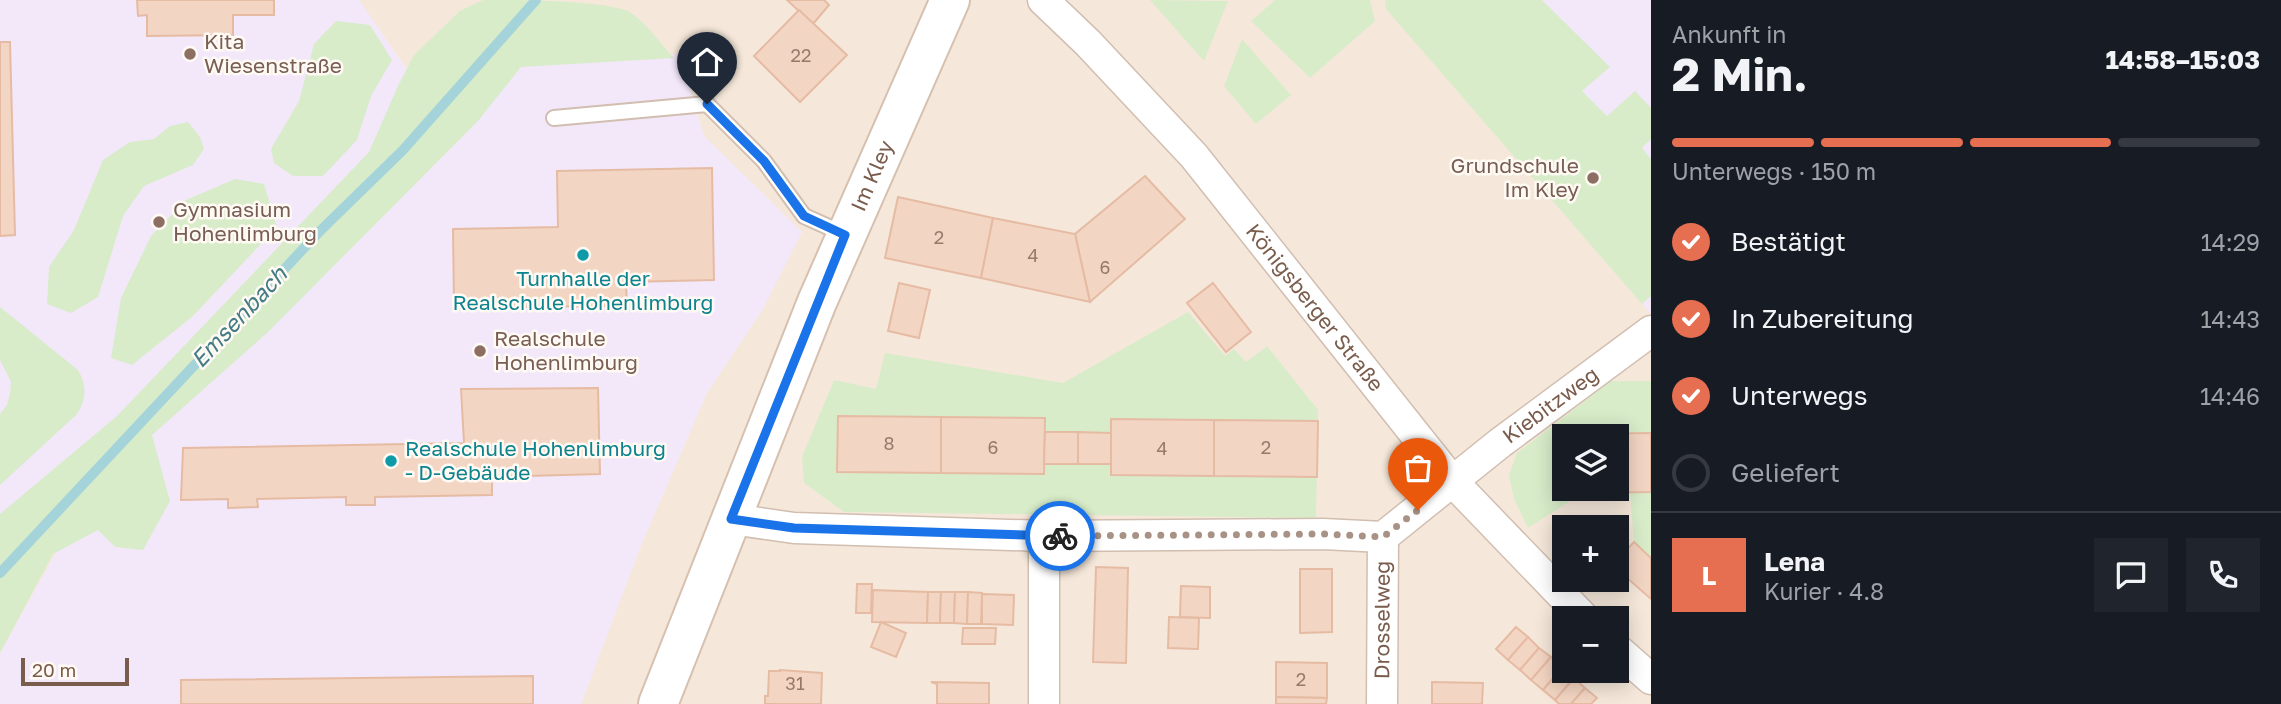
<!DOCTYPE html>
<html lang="de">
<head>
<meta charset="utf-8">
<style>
	:root { --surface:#171b24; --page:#20242c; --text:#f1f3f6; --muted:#9ea1a6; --line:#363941; --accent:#e76f51 }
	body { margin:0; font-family:"Golos Text",sans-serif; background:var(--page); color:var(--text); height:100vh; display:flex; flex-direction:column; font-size:26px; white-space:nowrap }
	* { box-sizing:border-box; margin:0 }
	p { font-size:23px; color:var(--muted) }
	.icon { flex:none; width:38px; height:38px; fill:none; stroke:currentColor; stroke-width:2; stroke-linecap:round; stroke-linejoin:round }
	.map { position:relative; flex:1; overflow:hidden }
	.details { display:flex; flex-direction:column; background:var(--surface); width:630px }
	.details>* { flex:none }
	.tools { position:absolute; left:1552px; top:424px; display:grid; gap:14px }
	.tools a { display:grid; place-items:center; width:77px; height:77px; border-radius:0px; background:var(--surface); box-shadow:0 4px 18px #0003; font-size:35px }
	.scale { position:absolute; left:21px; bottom:18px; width:108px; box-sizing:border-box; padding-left:7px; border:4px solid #7a5c4d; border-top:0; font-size:19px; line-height:24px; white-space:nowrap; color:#7a5c4d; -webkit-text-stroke:5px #fffaf3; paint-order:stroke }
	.pin { position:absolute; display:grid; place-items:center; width:60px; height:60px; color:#fff; margin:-72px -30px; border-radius:50% 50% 50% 0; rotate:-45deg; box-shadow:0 0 7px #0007 }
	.pin .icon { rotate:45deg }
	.courier { position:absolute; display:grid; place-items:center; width:70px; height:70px; margin:-35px; border:5px solid #1a73e8; border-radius:50%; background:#fff; color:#222; box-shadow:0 2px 9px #0007 }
	.headline em { font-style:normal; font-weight:700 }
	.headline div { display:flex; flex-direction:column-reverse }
	.headline { display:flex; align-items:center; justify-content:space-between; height:119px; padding:0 21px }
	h1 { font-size:46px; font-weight:700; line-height:52px }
	.bar { display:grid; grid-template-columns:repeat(4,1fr); gap:10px 7px; align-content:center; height:84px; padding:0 21px }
	.bar i { height:9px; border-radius:5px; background:var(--line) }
	.bar .on { background:var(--accent) }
	.bar p { grid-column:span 4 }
	.line { display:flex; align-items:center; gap:18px; padding:0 21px; border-top:2px solid var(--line) }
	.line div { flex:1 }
	.round { display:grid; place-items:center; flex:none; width:74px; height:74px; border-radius:0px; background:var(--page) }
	ol { padding:0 21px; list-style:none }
	li { display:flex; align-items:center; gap:21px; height:77px }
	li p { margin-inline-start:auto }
	li .icon { padding:7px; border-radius:50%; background:var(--accent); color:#fff; stroke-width:4 }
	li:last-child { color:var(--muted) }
	li i { width:38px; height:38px; border:4px solid var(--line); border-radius:50% }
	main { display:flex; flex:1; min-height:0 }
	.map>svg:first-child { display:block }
</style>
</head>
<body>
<main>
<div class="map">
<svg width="1651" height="704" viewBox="0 0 1651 704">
	<rect width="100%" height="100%" fill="#fdf6ec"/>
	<path fill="#f5e8da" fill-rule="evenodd" d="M0,0H1651V704H0ZM1564,436H1617V488H1564ZM1564,527H1617V579H1564ZM1564,618H1617V670H1564Z"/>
	<g fill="#f3e8fa">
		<polygon points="0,0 359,0 410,74 377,157 0,541"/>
		<polygon points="1467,0 1651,0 1651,314 1418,43"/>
		<polygon points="680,54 704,136 802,232 763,309 707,393 641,546 581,704 0,704 0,653 54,556 139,434 521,67"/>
	</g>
	<g fill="#d8ecc9" fill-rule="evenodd">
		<path d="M483,0C519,0 598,0 628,11C646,22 660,43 674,58L521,67L478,121L268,332L152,435L170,501L143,550L115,547L98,530L53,554L0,653V514L117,416L369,152L398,86L414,55L460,11Z"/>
		<polygon points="1150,0 1228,1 1204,61"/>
		<polygon points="1275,0 1370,0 1375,21 1310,78 1251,21"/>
		<polygon points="1385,0 1542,0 1610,67 1582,91 1607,116 1635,91 1651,108 1651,139 1642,148 1651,159 1651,296 1642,304 1386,9"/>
		<polygon points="336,21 370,25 392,60 371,96 357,140 323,176 293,176 274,163 271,149 299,101 314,44"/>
		<polygon points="1242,39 1291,95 1256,124 1224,86"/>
		<polygon points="188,122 200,137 204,149 193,165 144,186 123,216 98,297 71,313 47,304 49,267 74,230 103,160 130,142 154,139 170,126"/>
		<polygon points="235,179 264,184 277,227 193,316 132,365 111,358 121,298 151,236 186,200"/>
		<path d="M0,307L78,370C87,385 87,401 76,415L0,485V414L7,405L10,393L11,382L0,360Z"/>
		<polygon points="1188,312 1225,356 1234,349 1246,362 1267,346 1318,410 1316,518 844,512 804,483 802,457 834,380 876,389 885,353 1063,383"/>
		<path d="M1611,381H1651V558L1634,542L1630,493H1583L1528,528L1514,499L1509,475L1517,453ZM1564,436H1617V488H1564Z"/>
	</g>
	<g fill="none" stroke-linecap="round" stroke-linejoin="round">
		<polyline stroke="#a5d3da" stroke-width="10" points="0,573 319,232 403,150 536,0"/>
	</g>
	<g fill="#f3d5c3" stroke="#e6bba3" stroke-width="2">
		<polygon points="137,0 274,0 274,15 233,15 233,35 147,36 147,15 138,16"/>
		<polygon points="787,0 824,0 829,5 813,24"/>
		<polygon points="799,10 847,55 800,102 754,56"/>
		<polygon points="0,42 10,42 15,235 0,236"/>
		<polygon points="712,168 714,280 626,282 627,306 454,307 453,229 558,227 557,171"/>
		<polygon points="1145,176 1185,219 1090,302 1075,234"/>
		<polygon points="898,197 993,218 981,278 885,258"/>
		<polygon points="993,218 1075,234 1090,302 981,278"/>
		<polygon points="899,283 930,290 919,338 888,331"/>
		<polygon points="1213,283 1251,332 1226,352 1187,303"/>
		<polygon points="598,388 600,474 492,477 492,495 375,497 375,505 346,505 346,497 257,499 258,507 228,508 228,499 181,500 183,448 464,443 461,389"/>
		<polygon points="838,416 941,417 941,473 837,472"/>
		<polygon points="941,417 1045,418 1044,474 941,473"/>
		<polygon points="1111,419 1214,420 1214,476 1111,475"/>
		<polygon points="1214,420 1318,421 1317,477 1214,476"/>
		<polygon points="1045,432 1078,432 1078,464 1044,464"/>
		<polygon points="1078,432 1111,433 1111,464 1078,464"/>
		<polygon points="1651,433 1651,492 1583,493 1583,488 1617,488 1617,436 1582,434"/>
		<polygon points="1634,542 1651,558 1651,599 1617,569 1617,560"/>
		<polygon points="1096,567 1128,568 1126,663 1093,662"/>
		<polygon points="1300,569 1332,569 1332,632 1300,633"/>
		<polygon points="857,584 872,584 871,613 856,613"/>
		<polygon points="1181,586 1210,587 1210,618 1180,617"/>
		<polygon points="873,590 928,592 927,623 872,622"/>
		<polygon points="928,592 941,592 940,623 927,623"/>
		<polygon points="941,592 955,592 954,623 940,623"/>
		<polygon points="955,592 968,592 967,624 954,623"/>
		<polygon points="968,592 982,593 981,624 967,624"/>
		<polygon points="982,594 1014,595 1013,625 982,624"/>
		<polygon points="1169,617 1199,618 1198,649 1168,648"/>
		<polygon points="881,622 906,633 896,657 871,647"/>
		<polygon points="1516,627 1528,637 1508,660 1496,649"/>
		<polygon points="963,628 996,628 995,644 962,644"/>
		<polygon points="1528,637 1539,648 1520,670 1508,660"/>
		<polygon points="1539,648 1551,657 1531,680 1520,670"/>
		<polygon points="1551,657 1562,668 1543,690 1531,680"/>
		<polygon points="1276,662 1327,663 1327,698 1276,697"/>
		<polygon points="1562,668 1574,678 1555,700 1543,690"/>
		<polygon points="780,670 822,673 821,704 765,704 765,696 768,696 769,671 780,671"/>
		<polygon points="533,676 533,704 181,704 181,680"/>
		<polygon points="1574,678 1585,688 1571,704 1559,704 1555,700"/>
		<polygon points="931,682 989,683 989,704 937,704 937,684"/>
		<polygon points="1432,682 1483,683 1482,704 1432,704"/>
		<polygon points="1585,688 1597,698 1591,704 1571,704"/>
		<polygon points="1276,697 1327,698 1326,704 1276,704"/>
	</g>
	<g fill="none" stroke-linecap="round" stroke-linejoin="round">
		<g stroke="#d1beb0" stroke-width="18">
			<polyline id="lane" points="554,118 707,104 764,161 804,216 844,234"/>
		</g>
		<g stroke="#d1beb0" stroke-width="33">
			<g id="street">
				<path id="s1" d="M1043,0L1088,43L1194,156L1453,482L1584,618"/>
				<path id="s2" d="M731,519L794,528L1044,536L1323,534L1383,537L1500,443L1651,331"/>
				<polyline points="1044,536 1044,704"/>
				<polyline points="1617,649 1651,679"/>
				<path id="s3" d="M1382,704L1383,537"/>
			</g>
		</g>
		<g stroke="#d6c0b0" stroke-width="42">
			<g id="secondary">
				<path id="s4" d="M658,704L817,302L950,0"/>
			</g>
		</g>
		<use href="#lane" stroke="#fff" stroke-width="14"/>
		<use href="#street" stroke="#fff" stroke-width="30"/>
		<use href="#secondary" stroke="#fff" stroke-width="38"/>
	</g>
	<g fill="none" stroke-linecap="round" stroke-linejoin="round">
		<polyline stroke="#a89285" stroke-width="7" stroke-dasharray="0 12.6" points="1060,536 1323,534 1383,537 1418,510"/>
		<polyline stroke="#1a73e8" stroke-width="9" points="707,104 764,161 804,216 845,235 731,519 794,528 1060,536"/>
	</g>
	<g fill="#8d6e63" stroke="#fffaf3" stroke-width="2.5">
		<circle cx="190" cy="54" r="7"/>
		<circle cx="1593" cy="178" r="7"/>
		<circle cx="159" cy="222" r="7"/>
		<circle cx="480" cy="351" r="7"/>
	</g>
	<g fill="#0f9aa8" stroke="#fffaf3" stroke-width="2.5">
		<circle cx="583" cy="255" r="7"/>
		<circle cx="391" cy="461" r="7"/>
	</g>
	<g text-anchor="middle" stroke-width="5" stroke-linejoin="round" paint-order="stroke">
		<g font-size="18" fill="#987a6a">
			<text x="801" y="62">22</text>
			<text x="939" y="244">2</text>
			<text x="1033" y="262">4</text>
			<text x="1105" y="274">6</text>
			<text x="889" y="450">8</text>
			<text x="993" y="454">6</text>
			<text x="1266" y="454">2</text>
			<text x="1162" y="455">4</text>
			<text x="1301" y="686">2</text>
			<text x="795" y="690">31</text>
		</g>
		<g font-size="21" fill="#785e54" stroke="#fffaf3" text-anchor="start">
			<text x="204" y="49">Kita<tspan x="204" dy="24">Wiesenstraße</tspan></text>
			<text x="1579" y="173" text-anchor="end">Grundschule<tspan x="1579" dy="24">Im Kley</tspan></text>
			<text x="173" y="217">Gymnasium<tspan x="173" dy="24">Hohenlimburg</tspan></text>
			<text x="494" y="346">Realschule<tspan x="494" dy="24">Hohenlimburg</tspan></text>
		</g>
		<g font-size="21" fill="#7a5c4d" stroke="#fffaf3">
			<text dy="7" stroke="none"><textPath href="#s4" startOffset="570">Im Kley</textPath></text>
			<text dy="7" stroke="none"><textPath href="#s1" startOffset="411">Königsberger Straße</textPath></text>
			<text dy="7" stroke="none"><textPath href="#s2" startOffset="866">Kiebitzweg</textPath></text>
			<text dy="7" stroke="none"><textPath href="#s3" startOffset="84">Drosselweg</textPath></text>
		</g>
		<g font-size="21" fill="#0d838f" stroke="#fffaf3">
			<text x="583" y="286">Turnhalle der<tspan x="583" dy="24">Realschule Hohenlimburg</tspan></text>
			<text x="405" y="456" text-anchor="start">Realschule Hohenlimburg<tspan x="405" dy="24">- D-Gebäude</tspan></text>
		</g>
		<g font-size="23" font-style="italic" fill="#437c86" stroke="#fffaf3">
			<text transform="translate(239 317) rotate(-47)" y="8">Emsenbach</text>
		</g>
	</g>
</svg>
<div class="tools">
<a><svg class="icon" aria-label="layers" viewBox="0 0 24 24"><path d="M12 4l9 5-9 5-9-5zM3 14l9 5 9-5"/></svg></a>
<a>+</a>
<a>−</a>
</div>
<div class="scale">20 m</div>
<div class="pin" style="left:1418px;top:510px;background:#ea580c"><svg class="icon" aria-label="bag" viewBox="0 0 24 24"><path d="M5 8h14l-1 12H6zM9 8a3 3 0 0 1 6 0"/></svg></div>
<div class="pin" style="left:707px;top:104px;background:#1f2937"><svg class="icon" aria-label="home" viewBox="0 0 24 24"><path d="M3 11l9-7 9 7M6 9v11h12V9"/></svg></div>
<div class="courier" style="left:1060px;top:536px"><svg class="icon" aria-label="bike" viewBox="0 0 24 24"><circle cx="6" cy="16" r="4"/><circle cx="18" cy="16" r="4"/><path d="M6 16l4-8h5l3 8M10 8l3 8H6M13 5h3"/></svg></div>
</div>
<section class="details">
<div class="headline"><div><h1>2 Min.</h1><p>Ankunft in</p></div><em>14:58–15:03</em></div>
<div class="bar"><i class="on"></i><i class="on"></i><i class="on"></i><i></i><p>Unterwegs · 150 m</p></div>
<ol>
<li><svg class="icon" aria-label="check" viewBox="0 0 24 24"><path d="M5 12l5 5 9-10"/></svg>Bestätigt<p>14:29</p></li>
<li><svg class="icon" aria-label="check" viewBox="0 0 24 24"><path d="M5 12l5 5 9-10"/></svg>In Zubereitung<p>14:43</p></li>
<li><svg class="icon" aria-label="check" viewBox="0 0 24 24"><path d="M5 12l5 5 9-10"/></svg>Unterwegs<p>14:46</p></li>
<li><i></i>Geliefert</li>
</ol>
<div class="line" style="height:126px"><b class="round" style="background:var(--accent);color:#fff">L</b><div><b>Lena</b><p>Kurier · 4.8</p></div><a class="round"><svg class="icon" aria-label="chat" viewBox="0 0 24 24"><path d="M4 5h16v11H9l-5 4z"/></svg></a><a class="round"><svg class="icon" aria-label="phone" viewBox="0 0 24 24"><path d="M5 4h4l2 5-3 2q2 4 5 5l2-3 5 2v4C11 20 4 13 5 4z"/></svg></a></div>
</section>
</main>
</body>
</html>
